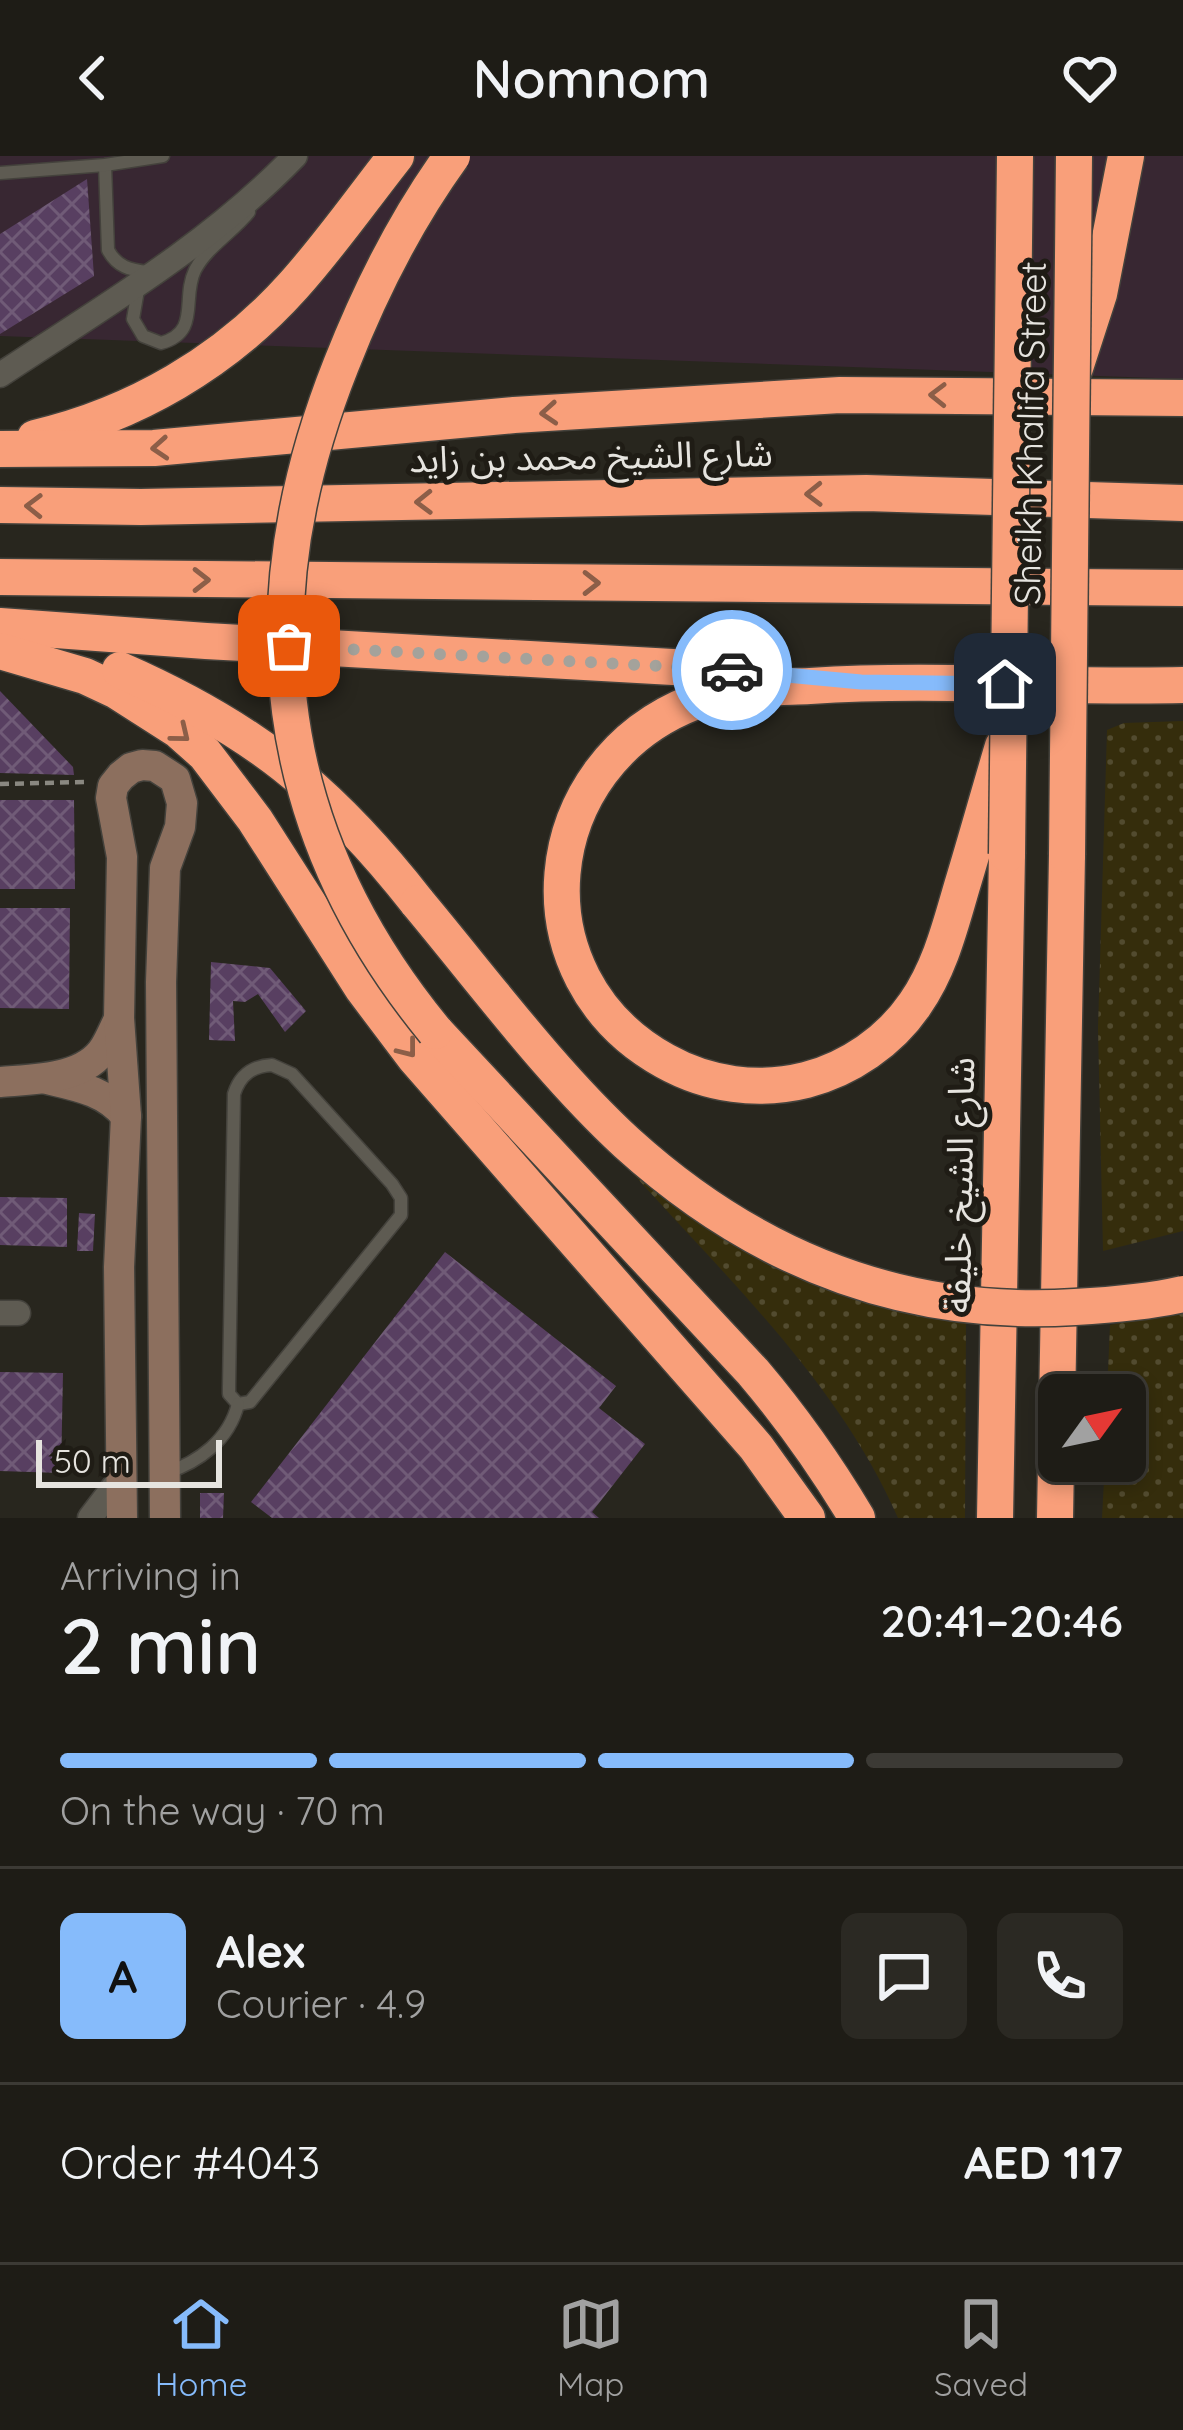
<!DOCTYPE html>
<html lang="en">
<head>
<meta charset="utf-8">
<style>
	:root { --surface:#1e1c16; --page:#2b2923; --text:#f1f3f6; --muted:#a1a1a1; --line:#3c3a35; --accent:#86bbfb }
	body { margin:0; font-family:Quicksand,"Noto Sans Arabic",sans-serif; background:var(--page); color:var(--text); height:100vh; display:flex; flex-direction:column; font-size:45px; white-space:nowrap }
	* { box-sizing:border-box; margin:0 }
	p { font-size:39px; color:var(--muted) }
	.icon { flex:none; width:66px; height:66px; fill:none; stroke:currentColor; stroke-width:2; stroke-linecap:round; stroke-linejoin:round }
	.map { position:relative; height:1362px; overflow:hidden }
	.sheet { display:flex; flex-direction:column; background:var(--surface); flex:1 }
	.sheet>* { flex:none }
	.needle { width:78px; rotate:57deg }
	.fabs { position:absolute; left:1038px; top:1218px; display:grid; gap:24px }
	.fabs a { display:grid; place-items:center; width:108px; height:108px; border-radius:18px; background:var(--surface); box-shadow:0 6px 18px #0003,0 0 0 3px var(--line); font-size:60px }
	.scale { position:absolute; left:36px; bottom:30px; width:186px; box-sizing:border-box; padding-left:12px; border:6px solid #e6e4df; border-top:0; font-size:33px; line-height:42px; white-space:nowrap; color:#e6e4df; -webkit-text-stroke:9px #1f1c15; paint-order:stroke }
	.pin { position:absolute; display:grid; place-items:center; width:102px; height:102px; color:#fff; margin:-51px; border-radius:24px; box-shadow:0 6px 18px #0006 }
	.courier { position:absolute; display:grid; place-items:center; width:120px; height:120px; margin:-60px; border:9px solid #86bbfb; border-radius:50%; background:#fff; color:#222; box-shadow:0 3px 15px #0007 }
	.overview em { font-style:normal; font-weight:600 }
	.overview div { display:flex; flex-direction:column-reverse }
	.overview { display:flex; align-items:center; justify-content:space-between; height:204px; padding:0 60px }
	h1 { font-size:78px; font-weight:600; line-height:90px }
	.bar { display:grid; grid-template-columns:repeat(4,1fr); gap:18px 12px; align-content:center; height:144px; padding:0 60px }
	.bar i { height:15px; border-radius:9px; background:var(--line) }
	.bar .on { background:var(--accent) }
	.bar p { grid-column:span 4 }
	.line { display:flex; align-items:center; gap:30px; padding:0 60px; border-top:3px solid var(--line) }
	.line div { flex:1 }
	.round { display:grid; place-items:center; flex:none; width:126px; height:126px; border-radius:18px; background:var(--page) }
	header { display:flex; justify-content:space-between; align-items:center; height:156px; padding:0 60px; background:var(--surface); font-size:54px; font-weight:600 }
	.dock { display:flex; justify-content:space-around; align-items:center; height:168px; border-top:3px solid var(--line); background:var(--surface); font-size:33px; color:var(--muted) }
	.dock a { display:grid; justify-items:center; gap:6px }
	.dock .on { color:var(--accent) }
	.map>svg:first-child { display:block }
</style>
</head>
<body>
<header><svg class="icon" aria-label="back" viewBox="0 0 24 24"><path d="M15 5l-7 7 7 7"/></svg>Nomnom<svg class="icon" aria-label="heart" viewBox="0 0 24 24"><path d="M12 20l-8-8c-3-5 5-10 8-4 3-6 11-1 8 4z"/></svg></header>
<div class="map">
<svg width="1183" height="1362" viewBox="0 0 1183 1362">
	<defs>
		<pattern id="sand-dots" width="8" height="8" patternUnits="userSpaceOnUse" patternTransform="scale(3)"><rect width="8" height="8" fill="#352d0c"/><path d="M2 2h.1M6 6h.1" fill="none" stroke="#524b2f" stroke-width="1.8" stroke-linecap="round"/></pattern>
		<pattern id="building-cross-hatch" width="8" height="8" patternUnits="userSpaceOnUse" patternTransform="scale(3)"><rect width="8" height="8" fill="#583f61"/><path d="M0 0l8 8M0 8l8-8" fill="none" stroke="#705b77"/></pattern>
	</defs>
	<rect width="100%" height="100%" fill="#28261e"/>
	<polygon fill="#382732" points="0,0 1183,0 1183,223 0,180"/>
	<g fill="url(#sand-dots)">
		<polygon points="1183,565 1183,1075 1103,1095 1098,872 1107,574 1124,567"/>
		<path d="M599,979L665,1035L966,1161L965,1362H898C833,1213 703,1101 599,979Z"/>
		<polygon points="1183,1154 1183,1362 1102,1362 1105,1305 1125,1305 1125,1239 1107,1239 1110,1169"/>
	</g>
	<g fill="url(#building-cross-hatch)">
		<polygon points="87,23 94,120 0,178 0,78"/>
		<polygon points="0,535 73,611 74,619 0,617"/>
		<polygon points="0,644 74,644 75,733 0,733"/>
		<polygon points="0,752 70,752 69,853 0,852"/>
		<polygon points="211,806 270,812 306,855 285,876 258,838 245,846 233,845 235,885 209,884"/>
		<polygon points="0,1041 67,1042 67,1091 0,1089"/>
		<polygon points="79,1057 95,1058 93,1095 77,1095"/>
		<polygon points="445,1096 616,1230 599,1252 645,1288 592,1356 599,1362 272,1362 251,1346"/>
		<polygon points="0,1216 63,1217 61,1317 0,1315"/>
		<polygon points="200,1337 224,1337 223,1362 200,1362"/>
	</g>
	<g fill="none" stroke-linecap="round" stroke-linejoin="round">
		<g stroke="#44423c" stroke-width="15">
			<g id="lane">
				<path d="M105,9L108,94C117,111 130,114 148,116"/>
				<polyline points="0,17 105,9 163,0"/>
				<path d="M138,134L133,163L143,180L161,187C201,176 181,143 195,114C207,91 233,76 249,56"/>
				<path d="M272,909L292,918L392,1028L401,1042V1059L250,1246L238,1248L229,1238V1231L234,938C240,919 252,910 272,909Z"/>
				<path d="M166,1317C199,1306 229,1284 238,1248"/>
			</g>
		</g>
		<g stroke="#44423c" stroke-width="27">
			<g id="street">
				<path d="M0,219C103,151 209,89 295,0"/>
				<polyline points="0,1157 18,1157"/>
				<polyline points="90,1362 122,1320"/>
			</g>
		</g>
		<g stroke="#44423c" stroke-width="33">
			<g id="secondary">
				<path d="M47,923C77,930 106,935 126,960"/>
				<path d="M0,926C34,923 85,924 105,891C110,883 114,873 118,865"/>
				<polyline points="122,1362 119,1111 126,960 119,862 122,701 111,642 113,630 121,620 131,612 142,609 155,610 175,623 182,647 180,671 165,712 161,826 165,1362"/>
			</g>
		</g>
		<g stroke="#44423c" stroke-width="39">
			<g id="highway">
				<polyline points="1075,212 1099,138 1126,0"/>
				<path d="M35,282C134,259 225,206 293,130C330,89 362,43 396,0"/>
				<polyline points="0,293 154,292 514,259 840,239 1183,242"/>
				<polyline points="0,349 141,351 866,337 1183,347"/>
				<polyline points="0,421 1183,432"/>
				<polyline points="0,470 206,485 762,516"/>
				<polyline points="0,495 85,520 117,535 178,574 205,598 255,664 363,833 415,902 756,1291 807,1362"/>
				<path d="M120,514C252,572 329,633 418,747"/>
				<path d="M1003,590C989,637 976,684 962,730C950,771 940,812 915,848C890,885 849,913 806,924C758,936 708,929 665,905C513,821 534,608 694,546C730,531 771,532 810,530C934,522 1059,532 1183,529"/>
				<path d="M435,875L753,1216C792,1262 826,1310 857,1362"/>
				<polyline points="995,1362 1007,698"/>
				<polyline points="1055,1362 1067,699"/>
			</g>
		</g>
		<polyline stroke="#8a8881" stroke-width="4.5" stroke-dasharray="9 6" stroke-linecap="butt" points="0,628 84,626"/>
		<use href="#lane" stroke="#5e5b52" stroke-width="12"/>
		<use href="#street" stroke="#5e5b52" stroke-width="24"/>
		<use href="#secondary" stroke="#8c6f5e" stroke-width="30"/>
		<use href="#highway" stroke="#f99f7a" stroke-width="36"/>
		<g stroke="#44423c" stroke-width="39" stroke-linecap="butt">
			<g id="highway-bridge">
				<polyline points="1007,698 1015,0"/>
				<polyline points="1067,699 1074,0"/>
				<path d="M418,747C484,826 551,917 627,987C754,1102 903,1162 1075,1151C1111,1149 1148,1146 1183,1138"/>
				<path d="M435,875C269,673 246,448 341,209C370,135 405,65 452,0"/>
			</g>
		</g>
		<use href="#highway-bridge" stroke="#f99f7a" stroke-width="36"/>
	</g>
	<defs><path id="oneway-chevron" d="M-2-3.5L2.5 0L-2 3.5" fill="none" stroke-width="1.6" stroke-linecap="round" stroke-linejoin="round" transform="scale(3)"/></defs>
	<g stroke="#8c5e48">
		<use href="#oneway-chevron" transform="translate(938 239) rotate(-179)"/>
		<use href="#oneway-chevron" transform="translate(549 257) rotate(176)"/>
		<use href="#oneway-chevron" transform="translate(160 292) rotate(176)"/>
		<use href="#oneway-chevron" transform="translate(814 338) rotate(179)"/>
		<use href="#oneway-chevron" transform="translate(424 346) rotate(179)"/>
		<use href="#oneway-chevron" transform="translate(34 350) rotate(-179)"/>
		<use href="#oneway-chevron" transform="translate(201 424)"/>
		<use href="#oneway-chevron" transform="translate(591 427)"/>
		<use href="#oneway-chevron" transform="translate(181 578) rotate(39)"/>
		<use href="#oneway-chevron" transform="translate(408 893) rotate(52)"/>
	</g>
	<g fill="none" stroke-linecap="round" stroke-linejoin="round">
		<polyline stroke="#a4a29b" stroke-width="12" stroke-dasharray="0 21.6" points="289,490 732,514"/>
		<polyline stroke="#86bbfb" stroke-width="15" points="732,514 861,526 1005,528"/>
	</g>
	<g text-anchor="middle" stroke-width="10" stroke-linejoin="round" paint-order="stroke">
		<g font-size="36" fill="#e6e4df" stroke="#1f1c15">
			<text transform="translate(1030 277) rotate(-89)" y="13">Sheikh Khalifa Street</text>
			<text transform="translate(591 300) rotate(-1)" y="13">شارع الشيخ محمد بن زايد</text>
			<text transform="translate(959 1029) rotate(-89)" y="13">شارع الشيخ خليفة</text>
		</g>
	</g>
</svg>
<div class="fabs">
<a><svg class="needle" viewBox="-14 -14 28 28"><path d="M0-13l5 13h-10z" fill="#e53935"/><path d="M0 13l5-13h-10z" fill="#a1a1a1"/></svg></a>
</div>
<div class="scale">50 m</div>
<div class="pin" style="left:289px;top:490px;background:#ea580c"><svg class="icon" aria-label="bag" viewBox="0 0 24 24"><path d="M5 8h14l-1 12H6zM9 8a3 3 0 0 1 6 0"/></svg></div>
<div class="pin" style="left:1005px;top:528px;background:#1f2937"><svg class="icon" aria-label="home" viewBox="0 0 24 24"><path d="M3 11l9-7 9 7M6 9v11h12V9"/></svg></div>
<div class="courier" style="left:732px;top:514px"><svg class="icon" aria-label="car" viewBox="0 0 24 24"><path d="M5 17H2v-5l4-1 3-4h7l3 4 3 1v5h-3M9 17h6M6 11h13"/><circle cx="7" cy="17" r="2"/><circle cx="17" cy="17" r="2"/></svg></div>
</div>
<section class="sheet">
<div class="overview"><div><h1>2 min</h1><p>Arriving in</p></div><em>20:41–20:46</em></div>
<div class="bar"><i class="on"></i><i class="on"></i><i class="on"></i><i></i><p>On the way · 70 m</p></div>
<div class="line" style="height:216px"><b class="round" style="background:var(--accent);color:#111">A</b><div><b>Alex</b><p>Courier · 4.9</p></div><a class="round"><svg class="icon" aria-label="chat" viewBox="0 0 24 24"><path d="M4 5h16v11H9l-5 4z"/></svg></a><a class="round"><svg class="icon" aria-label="phone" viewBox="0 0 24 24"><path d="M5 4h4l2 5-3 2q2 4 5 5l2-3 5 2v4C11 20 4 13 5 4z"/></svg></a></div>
<div class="line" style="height:156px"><div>Order #4043</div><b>AED 117</b></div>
</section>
<nav class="dock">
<a class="on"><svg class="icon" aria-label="home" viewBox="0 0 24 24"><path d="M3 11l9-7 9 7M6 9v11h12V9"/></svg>Home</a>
<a><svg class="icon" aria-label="map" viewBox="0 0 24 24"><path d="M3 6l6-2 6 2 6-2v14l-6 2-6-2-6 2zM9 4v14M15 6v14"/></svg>Map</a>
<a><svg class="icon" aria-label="saved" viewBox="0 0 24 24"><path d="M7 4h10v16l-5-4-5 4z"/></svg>Saved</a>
</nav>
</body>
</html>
